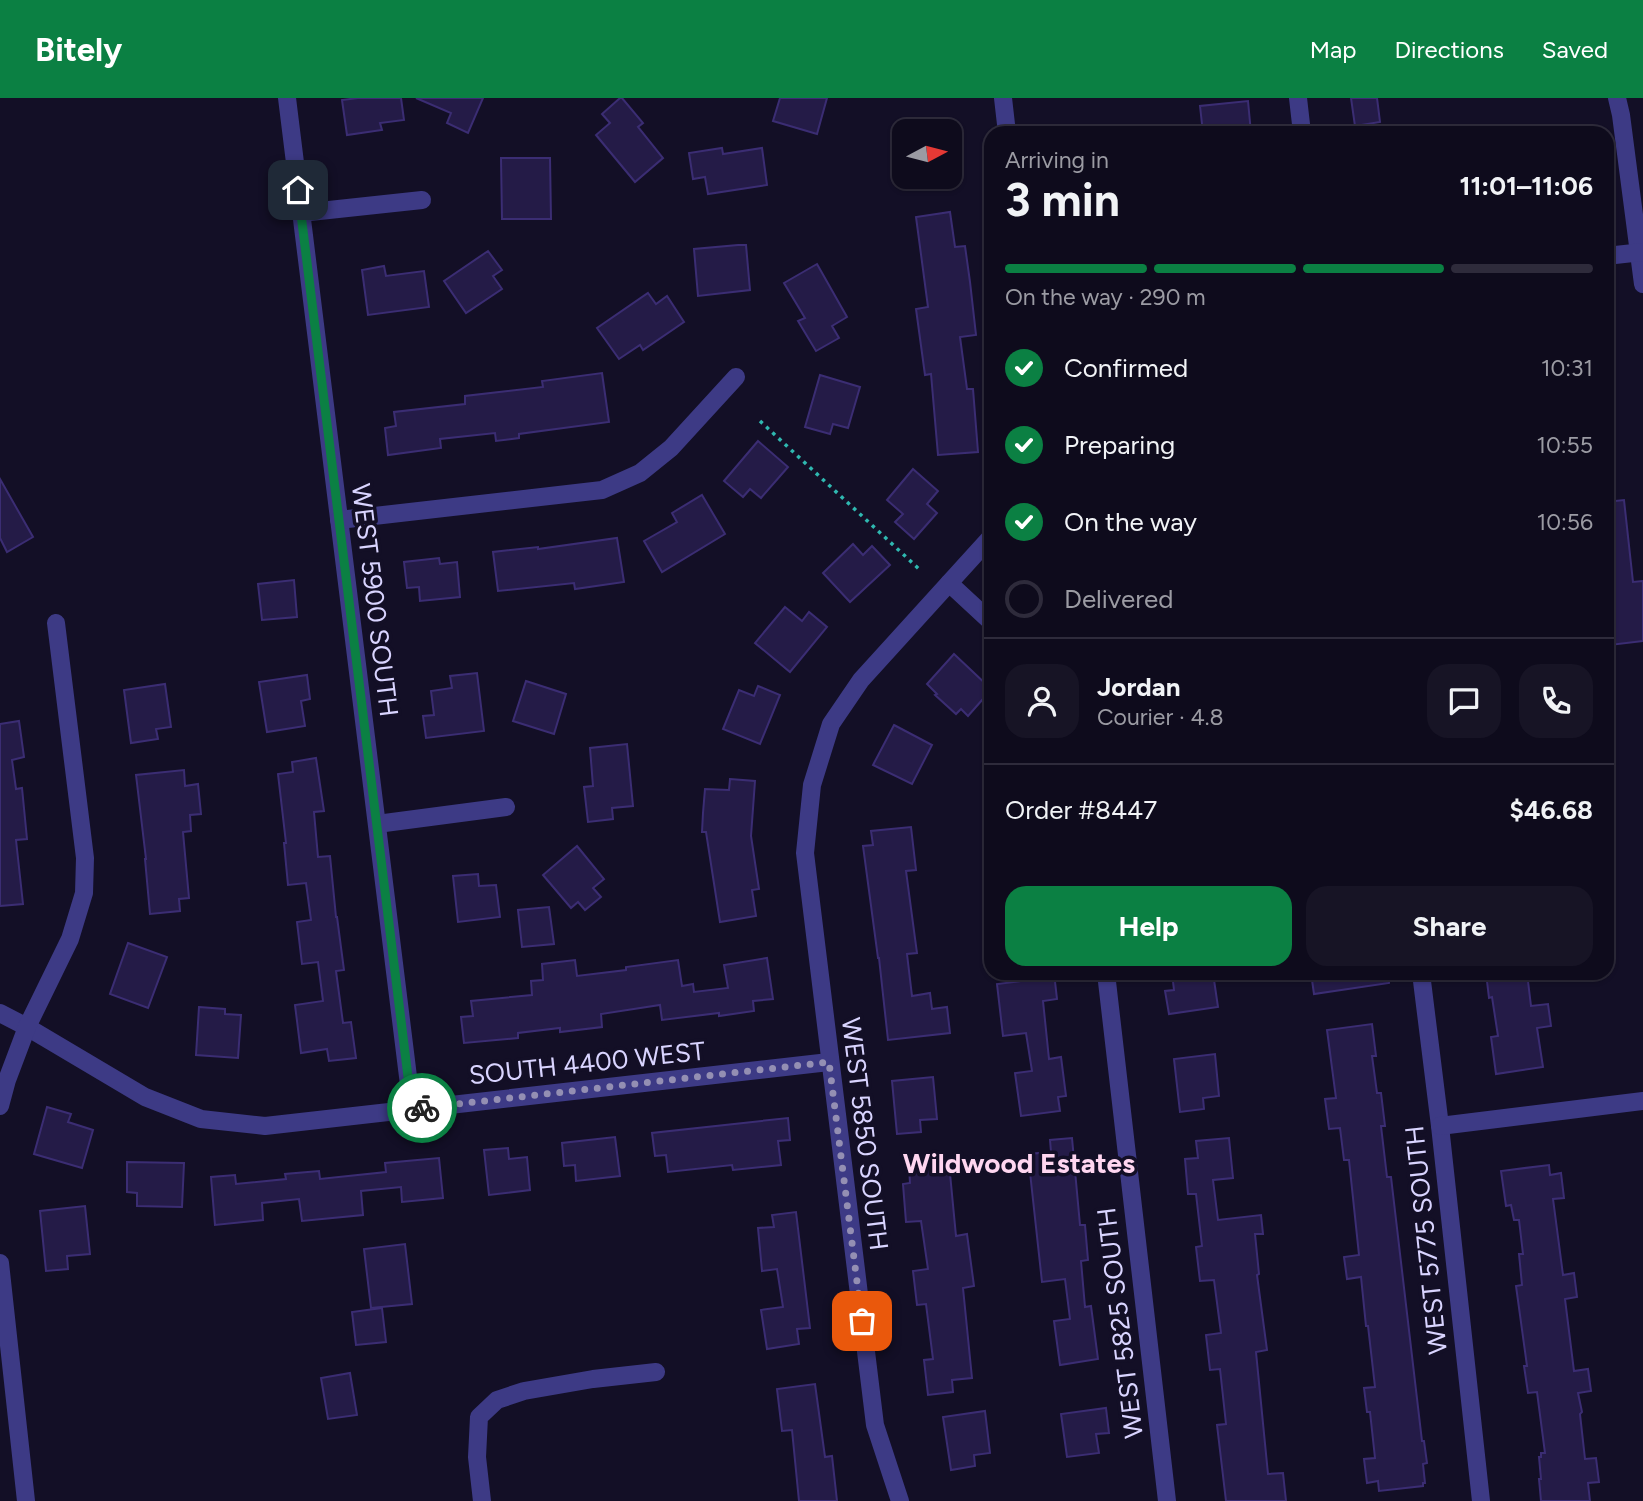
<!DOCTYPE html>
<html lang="en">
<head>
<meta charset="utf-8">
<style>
	:root { --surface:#0e0b1c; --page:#171425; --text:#f1f3f6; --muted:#9b9ba3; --line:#2e2b3b; --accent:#0b8043 }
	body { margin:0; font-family:Figtree,sans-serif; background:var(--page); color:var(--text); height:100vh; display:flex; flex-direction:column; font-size:26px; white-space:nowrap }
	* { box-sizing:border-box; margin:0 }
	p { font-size:23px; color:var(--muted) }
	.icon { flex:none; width:38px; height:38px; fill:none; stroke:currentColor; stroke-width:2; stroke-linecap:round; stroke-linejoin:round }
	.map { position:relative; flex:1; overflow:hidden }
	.drawer { position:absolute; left:984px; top:28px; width:630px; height:854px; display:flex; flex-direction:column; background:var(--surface); border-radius:21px; box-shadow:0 2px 5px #0004,0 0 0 2px var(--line) }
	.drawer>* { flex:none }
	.needle { width:46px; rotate:83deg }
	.buttons { position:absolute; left:892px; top:21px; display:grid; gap:14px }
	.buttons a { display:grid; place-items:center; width:70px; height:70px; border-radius:14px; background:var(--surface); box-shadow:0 2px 5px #0004,0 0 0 2px var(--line); font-size:35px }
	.pin { position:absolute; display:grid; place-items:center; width:60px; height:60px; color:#fff; margin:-30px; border-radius:14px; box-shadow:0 4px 10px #0006 }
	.courier { position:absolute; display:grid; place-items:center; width:70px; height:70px; margin:-35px; border:5px solid #0b8043; border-radius:50%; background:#fff; color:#222; box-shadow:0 2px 9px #0007 }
	.headline em { font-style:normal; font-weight:700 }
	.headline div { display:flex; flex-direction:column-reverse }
	.headline { display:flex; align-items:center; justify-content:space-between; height:119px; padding:0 21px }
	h1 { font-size:46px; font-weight:700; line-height:52px }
	.bar { display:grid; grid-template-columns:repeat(4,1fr); gap:10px 7px; align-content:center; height:84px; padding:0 21px }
	.bar i { height:9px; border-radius:5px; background:var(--line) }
	.bar .selected { background:var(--accent) }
	.bar p { grid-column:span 4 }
	.line { display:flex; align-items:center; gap:18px; padding:0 21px; border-top:2px solid var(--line) }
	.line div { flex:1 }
	.round { display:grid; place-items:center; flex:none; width:74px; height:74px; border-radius:21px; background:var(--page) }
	ol { padding:0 21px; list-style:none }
	li { display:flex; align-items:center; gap:21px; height:77px }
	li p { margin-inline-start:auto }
	li .icon { padding:7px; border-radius:50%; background:var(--accent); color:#fff; stroke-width:4 }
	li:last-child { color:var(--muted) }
	li i { width:38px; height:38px; border:4px solid var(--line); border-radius:50% }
	.primary-button { display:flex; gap:14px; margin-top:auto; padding:14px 21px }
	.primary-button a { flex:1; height:80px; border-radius:21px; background:var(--accent); color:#fff; font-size:28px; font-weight:700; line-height:80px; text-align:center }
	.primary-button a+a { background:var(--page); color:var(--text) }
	header { display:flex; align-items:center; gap:42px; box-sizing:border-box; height:98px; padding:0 35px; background:var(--accent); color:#fff }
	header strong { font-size:33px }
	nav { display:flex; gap:38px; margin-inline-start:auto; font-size:24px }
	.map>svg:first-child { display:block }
</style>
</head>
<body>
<header>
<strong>Bitely</strong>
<nav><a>Map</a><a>Directions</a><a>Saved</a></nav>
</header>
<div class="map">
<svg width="1643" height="1403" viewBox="0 0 1643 1403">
	<rect width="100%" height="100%" fill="#130f26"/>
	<g fill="#241b47" stroke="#3b2d73" stroke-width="2">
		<polygon points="358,0 401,0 404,22 380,25 382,32 347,37 342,2"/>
		<polygon points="416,0 483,0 468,35 447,25 451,15"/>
		<polygon points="620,0 622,0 643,25 638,29 663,60 635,84 596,37 610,25 602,16"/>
		<polygon points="780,0 827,0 817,36 773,23"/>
		<polygon points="1351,0 1377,0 1380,24 1355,28"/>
		<polygon points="1248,3 1251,35 1203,35 1200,8"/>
		<polygon points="722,50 723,56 762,50 767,87 708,96 705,79 693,81 689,55"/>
		<polygon points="501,60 550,60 551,121 502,121"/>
		<polygon points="950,114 955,149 965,148 970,184 976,237 960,239 967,291 973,291 978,354 938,357 931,276 925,277 916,211 928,209 916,119"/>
		<polygon points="738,147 746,147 750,192 698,198 694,151"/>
		<polygon points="488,153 502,172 493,178 502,191 466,215 444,183"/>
		<polygon points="817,166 847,219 832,228 839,240 816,253 798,223 805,220 784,185"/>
		<polygon points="384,168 386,178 424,173 429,209 368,217 362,172"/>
		<polygon points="648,195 656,206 667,198 684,224 643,252 640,247 619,261 597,230"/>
		<polygon points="602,275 609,324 519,336 519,340 496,343 495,335 440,341 441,350 388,357 385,330 396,328 394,314 465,306 465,298 543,289 542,283"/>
		<polygon points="820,277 860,289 848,330 833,326 830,336 805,329"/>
		<polygon points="758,343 788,369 761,400 750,391 743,399 724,383"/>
		<polygon points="913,371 938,393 927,406 937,415 914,441 895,424 903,416 887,402"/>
		<polygon points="0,381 33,439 7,454 0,440"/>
		<polygon points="702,397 725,436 662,474 644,443 677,424 672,415"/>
		<polygon points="1624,402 1633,484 1643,483 1643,543 1610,547 1608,533 1606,533 1606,404"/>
		<polygon points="617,440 624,484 575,491 574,485 498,493 493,454 538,449 538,451"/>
		<polygon points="853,446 863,457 872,448 890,467 850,504 823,475"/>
		<polygon points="439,460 440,466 457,464 460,499 420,503 419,489 407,490 404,464"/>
		<polygon points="294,482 297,519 262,522 258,486"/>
		<polygon points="785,509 802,523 809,514 827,529 790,574 755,545"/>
		<polygon points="954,556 990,590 990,593 968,618 961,611 956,616 935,597 937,596 927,586"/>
		<polygon points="477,575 484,633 426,640 423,618 434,617 431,593 452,590 450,578"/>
		<polygon points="307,577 310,601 301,603 305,628 267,634 259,584"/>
		<polygon points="526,583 566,596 554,636 513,623"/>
		<polygon points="165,586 171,629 156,631 158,641 131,645 124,592"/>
		<polygon points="758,588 780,597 760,646 723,631 739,592 754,598"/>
		<polygon points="19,623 24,659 12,662 16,691 22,690 27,741 16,742 23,806 0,808 0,626"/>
		<polygon points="894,627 932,647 912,686 873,667"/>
		<polygon points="627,646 633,708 612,710 613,721 588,724 584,689 593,688 590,650"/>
		<polygon points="316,660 324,713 314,714 318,759 330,758 336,819 337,819 344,872 336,873 343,925 351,924 356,960 329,963 327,951 301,955 295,907 323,903 318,864 302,866 297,824 311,822 306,785 288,787 284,745 286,745 278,676 293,674 292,664"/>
		<polygon points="184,672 185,688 198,686 201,716 190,717 191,733 183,734 189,800 179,801 180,813 150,816 145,761 146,761 136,677"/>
		<polygon points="730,681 755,683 751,738 759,791 752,792 756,818 720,824 706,734 702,734 703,715 705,691 729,692"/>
		<polygon points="911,729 916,772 906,773 917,855 907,856 912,898 930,895 932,911 947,909 950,935 888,942 879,860 878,860 863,748 873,747 871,733"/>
		<polygon points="577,748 604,781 593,790 601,799 585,812 578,804 571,810 543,777"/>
		<polygon points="478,776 479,788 496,787 500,819 458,824 453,778"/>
		<polygon points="549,809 554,846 522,849 518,812"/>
		<polygon points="128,845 167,859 148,910 110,896"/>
		<polygon points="767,860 773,901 753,903 754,913 719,918 719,915 662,922 660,907 601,916 602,929 560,934 560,930 518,935 518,940 464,945 461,919 473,918 471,903 532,897 531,883 543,882 542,866 575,862 577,878 626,872 626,869 678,862 682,888 693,886 694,894 728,890 724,867"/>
		<polygon points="1021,875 1054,875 1057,901 1043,903 1049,961 1061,959 1066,998 1058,999 1060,1013 1021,1018 1015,975 1032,973 1026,935 1003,938 997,886 1022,883"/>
		<polygon points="1172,875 1213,875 1218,909 1169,916 1165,893 1174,892"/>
		<polygon points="1311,875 1389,875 1389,885 1314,896"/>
		<polygon points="1486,875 1527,875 1531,908 1548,906 1551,928 1537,930 1543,969 1496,976 1491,939 1498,938 1492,899 1489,900"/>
		<polygon points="199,909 225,911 225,916 241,917 238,960 196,957"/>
		<polygon points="1372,926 1376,958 1372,958 1377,995 1381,995 1385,1028 1381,1028 1387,1079 1391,1079 1422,1343 1424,1343 1427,1365 1423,1366 1425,1385 1423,1385 1423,1388 1379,1393 1378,1383 1367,1385 1364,1361 1375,1360 1370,1314 1367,1314 1364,1290 1375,1289 1368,1228 1366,1228 1361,1179 1347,1181 1344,1159 1359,1157 1349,1062 1344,1062 1340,1030 1329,1031 1325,1001 1336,1000 1327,932"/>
		<polygon points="1215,956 1219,998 1203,1000 1204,1011 1180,1014 1174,961"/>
		<polygon points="933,979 937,1021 920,1022 921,1034 897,1036 892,983"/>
		<polygon points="47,1009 71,1016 68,1024 93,1032 82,1070 34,1056"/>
		<polygon points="788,1020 790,1042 778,1043 781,1067 733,1072 732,1067 668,1074 666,1057 655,1058 652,1035"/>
		<polygon points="615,1039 620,1078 576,1083 575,1067 564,1068 562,1045"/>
		<polygon points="1072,1040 1080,1127 1085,1127 1088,1162 1081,1163 1085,1209 1091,1208 1098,1261 1060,1267 1054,1223 1070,1221 1065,1181 1042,1184 1028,1056 1051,1054 1050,1042"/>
		<polygon points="1229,1040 1233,1080 1213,1082 1218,1122 1261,1117 1263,1136 1255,1136 1259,1176 1257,1177 1267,1252 1256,1254 1268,1376 1283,1375 1286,1403 1226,1403 1217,1327 1226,1326 1220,1271 1210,1272 1206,1237 1221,1235 1214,1182 1200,1183 1196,1149 1202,1148 1196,1096 1188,1096 1185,1061 1198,1060 1196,1043"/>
		<polygon points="508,1050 509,1061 527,1059 530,1092 489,1097 484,1052"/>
		<polygon points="439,1060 443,1100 402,1104 401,1089 361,1093 363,1117 302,1123 299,1101 262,1105 263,1122 215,1127 211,1079 235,1077 236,1086 286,1081 285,1076 319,1073 320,1081 386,1074 385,1065"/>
		<polygon points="127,1064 184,1065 182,1109 137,1108 137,1095 127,1094"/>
		<polygon points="949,1065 956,1138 967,1136 974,1188 963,1190 972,1280 952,1282 953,1294 928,1297 924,1262 933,1261 926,1206 917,1207 913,1173 928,1171 921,1123 906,1124 903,1086 910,1085 909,1069"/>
		<polygon points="1549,1067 1550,1077 1561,1075 1564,1100 1553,1101 1563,1177 1574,1175 1577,1199 1565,1201 1574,1273 1588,1271 1591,1293 1578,1295 1582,1314 1580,1316 1585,1361 1596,1360 1599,1384 1588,1385 1590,1403 1541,1403 1539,1381 1541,1381 1539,1359 1541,1359 1541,1355 1545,1355 1537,1294 1528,1295 1524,1268 1527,1268 1516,1188 1522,1187 1519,1156 1523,1156 1519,1122 1514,1122 1511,1107 1506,1108 1501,1073"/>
		<polygon points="85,1108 90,1156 67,1158 68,1171 46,1173 40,1113"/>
		<polygon points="796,1114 810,1230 797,1231 799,1246 767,1251 761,1212 783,1209 777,1171 762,1173 758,1130 774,1129 772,1117"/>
		<polygon points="405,1146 412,1206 371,1210 364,1151"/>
		<polygon points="382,1210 386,1244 356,1247 352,1214"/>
		<polygon points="350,1275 357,1317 328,1321 321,1280"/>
		<polygon points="815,1286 825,1359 832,1358 837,1403 799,1403 792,1332 782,1333 777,1291"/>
		<polygon points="1106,1310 1109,1335 1096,1336 1099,1355 1067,1359 1061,1316"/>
		<polygon points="985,1313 990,1355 974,1357 975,1368 951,1372 943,1319"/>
	</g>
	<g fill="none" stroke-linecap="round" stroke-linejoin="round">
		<polyline stroke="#2fb8b0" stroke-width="3.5" stroke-dasharray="3.5 5" stroke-linecap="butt" points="760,323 919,471"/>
		<g stroke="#3d3a85" stroke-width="18">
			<polyline points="287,0 412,1011"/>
			<polyline points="1003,0 1007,35"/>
			<polyline points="1298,0 1302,35"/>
			<polyline points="1617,0 1621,17 1643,186"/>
			<polyline points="301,115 422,102"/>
			<polyline points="1606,158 1643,154"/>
			<polyline points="339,422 602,392 640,375 671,350 736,279"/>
			<polyline points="949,485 990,523"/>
			<polyline points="377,726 506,709"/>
			<polyline points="1106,875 1167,1403"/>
			<polyline points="1421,875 1440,1028 1481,1403"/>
			<polyline points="0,915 27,929 145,999 201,1021 265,1028 829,964"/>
			<polyline points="0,1008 7,982 27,929 70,841 84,795 85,760 56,525"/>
			<polyline points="1440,1028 1643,1003"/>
			<polyline points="0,1165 26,1403"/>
			<polyline points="482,1403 477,1359 479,1319 497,1302 524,1293 593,1281 656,1274"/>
			<polyline points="900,1403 875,1327 805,755 812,687 831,626 861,582 990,440"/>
		</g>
	</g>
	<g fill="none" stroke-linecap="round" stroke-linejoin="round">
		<polyline stroke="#948fb3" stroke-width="7" stroke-dasharray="0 12.6" points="422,1010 829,964 862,1223"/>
		<polyline stroke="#0b8043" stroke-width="9" points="298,92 412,1011 422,1010"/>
	</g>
	<g text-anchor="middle" stroke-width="7" stroke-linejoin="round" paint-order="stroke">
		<g font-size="26" fill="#d9d4ff" stroke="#130f26">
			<text transform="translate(375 502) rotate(83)" y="9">WEST 5900 SOUTH</text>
			<text transform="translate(587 965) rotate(-6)" y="9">SOUTH 4400 WEST</text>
			<text transform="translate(865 1036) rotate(83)" y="9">WEST 5850 SOUTH</text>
			<text transform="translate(1426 1142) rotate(-96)" y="9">WEST 5775 SOUTH</text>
			<text transform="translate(1120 1225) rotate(-97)" y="9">WEST 5825 SOUTH</text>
		</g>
		<g font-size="28" font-weight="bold" fill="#ffd6f0" stroke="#130f26">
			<text x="1019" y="1075">Wildwood Estates</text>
		</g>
	</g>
</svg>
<div class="buttons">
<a><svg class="needle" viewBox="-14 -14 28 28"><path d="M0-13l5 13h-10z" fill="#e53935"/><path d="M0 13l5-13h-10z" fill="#9b9ba3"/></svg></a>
</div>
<div class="pin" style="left:862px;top:1223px;background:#ea580c"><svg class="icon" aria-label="bag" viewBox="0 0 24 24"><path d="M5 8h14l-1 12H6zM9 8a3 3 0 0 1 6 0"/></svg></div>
<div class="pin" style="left:298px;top:92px;background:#1f2937"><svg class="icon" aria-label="home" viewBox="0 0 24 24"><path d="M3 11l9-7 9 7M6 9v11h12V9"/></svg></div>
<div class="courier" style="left:422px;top:1010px"><svg class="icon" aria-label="bike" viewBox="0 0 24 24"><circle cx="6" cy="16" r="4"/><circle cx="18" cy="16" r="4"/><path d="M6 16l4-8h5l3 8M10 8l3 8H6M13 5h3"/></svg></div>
<section class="drawer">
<div class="headline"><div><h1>3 min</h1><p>Arriving in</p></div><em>11:01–11:06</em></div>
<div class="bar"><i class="selected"></i><i class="selected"></i><i class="selected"></i><i></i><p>On the way · 290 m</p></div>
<ol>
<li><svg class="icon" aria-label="check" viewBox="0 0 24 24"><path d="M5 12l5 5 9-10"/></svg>Confirmed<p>10:31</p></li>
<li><svg class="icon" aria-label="check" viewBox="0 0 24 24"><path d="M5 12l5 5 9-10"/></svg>Preparing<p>10:55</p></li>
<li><svg class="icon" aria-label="check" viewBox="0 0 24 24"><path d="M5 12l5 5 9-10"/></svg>On the way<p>10:56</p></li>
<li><i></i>Delivered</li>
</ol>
<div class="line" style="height:126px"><a class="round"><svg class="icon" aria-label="person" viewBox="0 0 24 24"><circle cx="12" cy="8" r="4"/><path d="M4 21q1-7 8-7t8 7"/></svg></a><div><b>Jordan</b><p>Courier · 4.8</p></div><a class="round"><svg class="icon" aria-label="chat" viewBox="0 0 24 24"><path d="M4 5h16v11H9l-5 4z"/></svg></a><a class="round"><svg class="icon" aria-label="phone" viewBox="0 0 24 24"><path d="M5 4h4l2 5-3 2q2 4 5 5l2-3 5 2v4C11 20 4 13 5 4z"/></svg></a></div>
<div class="line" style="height:91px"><div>Order #8447</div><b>$46.68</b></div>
<div class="primary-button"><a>Help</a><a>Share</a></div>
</section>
</div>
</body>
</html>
